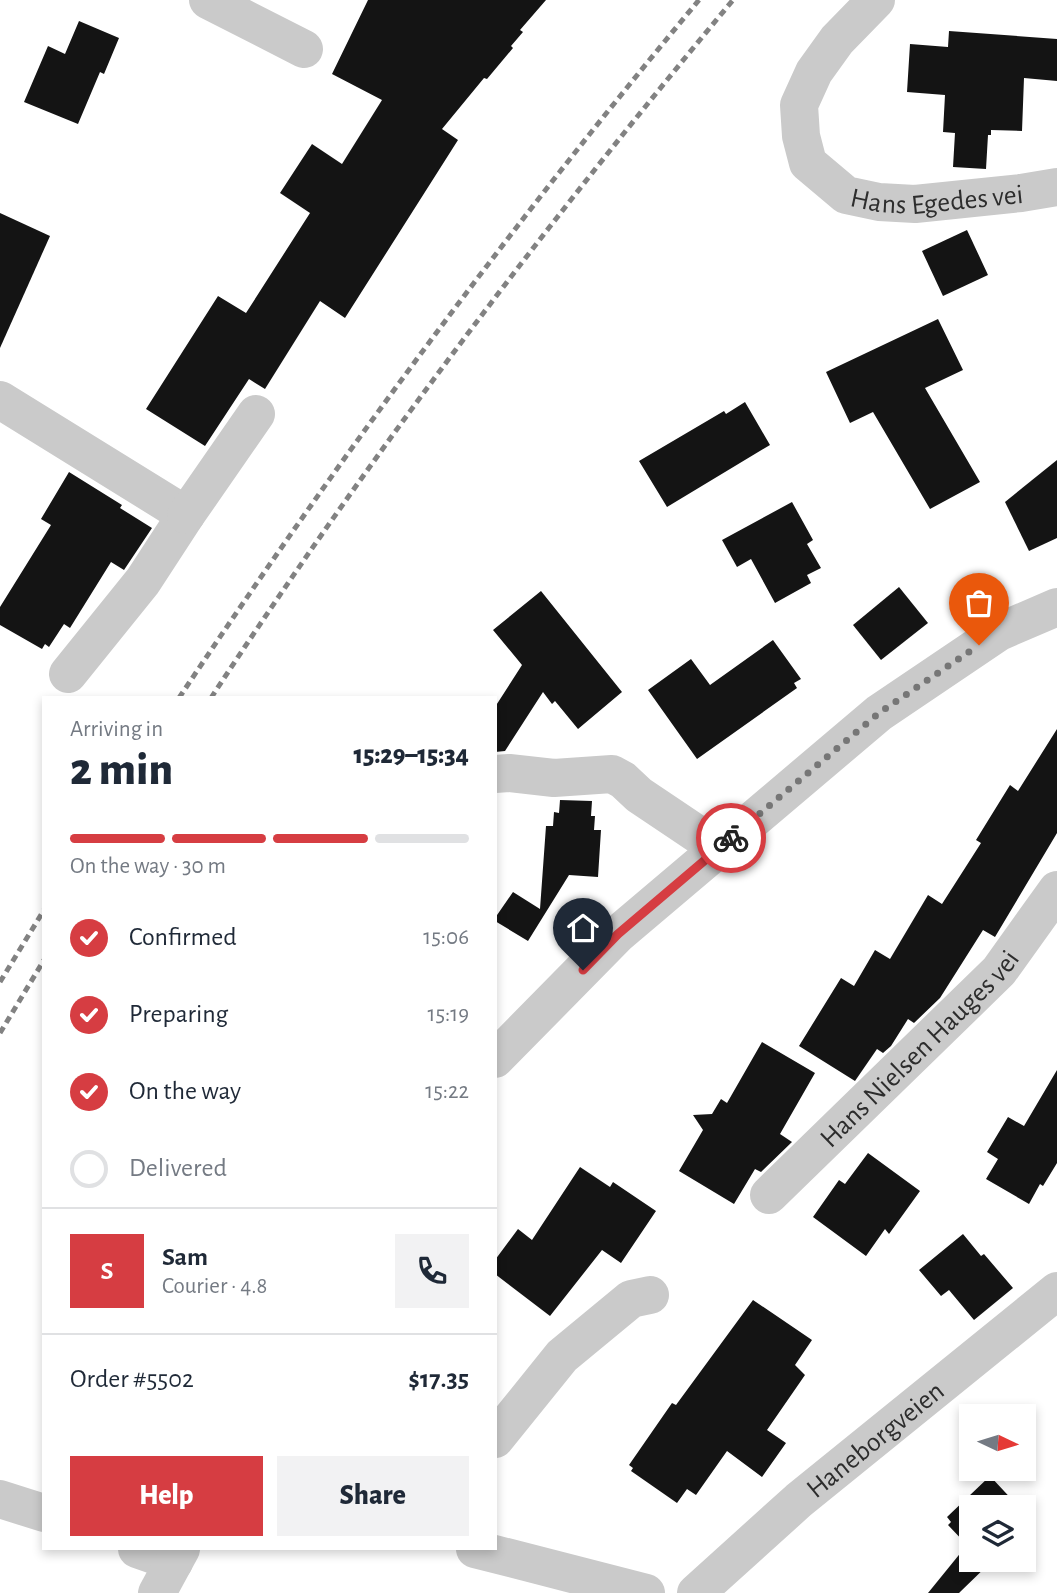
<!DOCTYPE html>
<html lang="en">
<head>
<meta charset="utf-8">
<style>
	:root { --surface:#fff; --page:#f2f2f3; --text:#1f2937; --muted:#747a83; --line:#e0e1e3; --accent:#d63d42 }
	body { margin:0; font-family:"Alegreya Sans",sans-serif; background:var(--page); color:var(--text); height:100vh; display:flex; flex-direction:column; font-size:26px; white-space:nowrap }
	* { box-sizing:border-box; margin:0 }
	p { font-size:23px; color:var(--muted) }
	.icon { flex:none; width:38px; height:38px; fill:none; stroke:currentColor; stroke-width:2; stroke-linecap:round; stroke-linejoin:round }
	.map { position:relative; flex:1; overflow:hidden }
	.details { position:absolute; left:42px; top:696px; width:455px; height:854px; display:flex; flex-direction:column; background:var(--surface); border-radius:0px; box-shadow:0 4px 10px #0003 }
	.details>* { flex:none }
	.needle { width:46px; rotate:94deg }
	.buttons { position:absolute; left:959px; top:1404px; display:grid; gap:14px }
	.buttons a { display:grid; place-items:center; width:77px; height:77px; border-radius:0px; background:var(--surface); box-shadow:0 4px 10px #0003; font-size:35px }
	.pin { position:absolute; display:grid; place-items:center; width:60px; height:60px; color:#fff; margin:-72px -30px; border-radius:50% 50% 50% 0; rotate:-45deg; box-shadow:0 0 7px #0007 }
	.pin .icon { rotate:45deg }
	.courier { position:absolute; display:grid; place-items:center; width:70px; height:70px; margin:-35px; border:5px solid #d63d42; border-radius:50%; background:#fff; color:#222; box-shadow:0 2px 9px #0007 }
	.summary em { font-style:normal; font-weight:800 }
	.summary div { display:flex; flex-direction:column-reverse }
	.summary { display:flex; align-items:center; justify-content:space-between; height:119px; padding:0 28px }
	h1 { font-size:46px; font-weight:800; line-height:52px }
	.bar { display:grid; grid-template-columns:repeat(4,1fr); gap:10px 7px; align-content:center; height:84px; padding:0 28px }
	.bar i { height:9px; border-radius:5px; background:var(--line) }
	.bar .on { background:var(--accent) }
	.bar p { grid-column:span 4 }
	.line { display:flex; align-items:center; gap:18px; padding:0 28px; border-top:2px solid var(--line) }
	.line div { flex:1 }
	.round { display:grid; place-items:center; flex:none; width:74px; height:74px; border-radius:0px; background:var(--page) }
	ol { padding:0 28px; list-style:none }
	li { display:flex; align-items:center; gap:21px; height:77px }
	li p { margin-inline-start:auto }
	li .icon { padding:7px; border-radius:50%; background:var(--accent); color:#fff; stroke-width:4 }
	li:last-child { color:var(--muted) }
	li i { width:38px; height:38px; border:4px solid var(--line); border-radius:50% }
	.cta { display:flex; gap:14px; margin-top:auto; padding:14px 28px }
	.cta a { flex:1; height:80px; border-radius:0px; background:var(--accent); color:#fff; font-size:28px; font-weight:800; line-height:80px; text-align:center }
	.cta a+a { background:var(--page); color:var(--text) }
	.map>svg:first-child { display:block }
</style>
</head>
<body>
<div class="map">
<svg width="1057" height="1593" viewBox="0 0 1057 1593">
	<rect width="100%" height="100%" fill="#fff"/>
	<g fill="#141414">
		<polygon points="368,0 546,0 520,30 523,32 511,46 513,48 487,79 484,78 442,129 458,140 345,318 320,301 265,389 249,379 205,446 146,409 218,296 246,313 310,213 280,193 312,144 342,164 382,100 332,74"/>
		<polygon points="79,21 119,38 104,74 100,72 78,124 24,102 48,46 65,54"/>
		<polygon points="949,31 1057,39 1057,81 1024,78 1022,131 991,130 991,135 988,135 986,169 953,167 955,133 943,132 945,95 907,92 910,44 948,47"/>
		<polygon points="0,213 50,236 0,348"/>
		<polygon points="967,230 988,275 943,296 922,251"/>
		<polygon points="938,319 963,370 925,388 980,482 930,509 873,412 850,423 826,372"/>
		<polygon points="745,402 770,445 667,507 639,461 724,411 726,414"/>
		<polygon points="1057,460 1057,538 1029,551 1005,502"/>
		<polygon points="69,472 122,505 120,508 152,528 124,570 111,562 70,628 64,624 49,647 45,644 42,649 0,625 0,607 51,525 41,519"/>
		<polygon points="792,502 813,540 807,544 821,568 807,575 811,583 775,603 751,559 737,567 722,540"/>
		<polygon points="899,587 928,623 881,660 853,625"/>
		<polygon points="541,591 622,692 578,729 555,701 552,704 543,692 505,751 495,752 495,707 522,665 493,630"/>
		<polygon points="773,640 801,679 794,683 797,688 697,759 648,690 691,659 710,685"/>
		<polygon points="1057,729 1057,833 995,937 983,930 940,998 914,1023 908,1019 891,1046 883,1053 877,1049 855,1081 799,1046 841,978 854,986 875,950 890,959 928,895 942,904 981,843 976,840 1010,785 1018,791"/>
		<polygon points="560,800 592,801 591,816 595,816 594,830 601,830 598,877 569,875 528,941 495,921 495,918 513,892 540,909 546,826 553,826 554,812 559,813"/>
		<polygon points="762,1042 815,1073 780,1134 792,1142 761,1172 755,1169 734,1204 679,1171 703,1130 693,1115 712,1114 721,1099 727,1103"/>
		<polygon points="1057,1070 1057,1163 1043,1186 1040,1184 1029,1204 986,1179 998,1159 987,1152 1008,1117 1024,1126"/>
		<polygon points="868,1153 920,1191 889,1234 885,1229 866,1256 813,1217 839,1180 845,1184"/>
		<polygon points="580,1167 610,1187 613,1182 656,1211 621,1263 602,1250 550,1316 495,1274 495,1260 518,1229 532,1240"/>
		<polygon points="963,1234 981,1256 984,1254 1013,1288 974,1320 949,1290 941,1296 919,1270"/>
		<polygon points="753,1300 812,1340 795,1365 805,1375 767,1430 786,1443 762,1477 727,1451 696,1495 687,1489 677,1503 631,1471 633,1468 629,1465 672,1403 676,1405"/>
		<polygon points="990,1476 1019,1507 971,1507 971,1559 994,1559 959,1593 928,1593 967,1545 948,1525 951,1522 947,1517"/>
	</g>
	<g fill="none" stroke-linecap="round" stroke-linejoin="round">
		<g stroke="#cacaca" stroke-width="38">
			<polyline points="208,0 304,49"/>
			<path id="s1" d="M876,0L837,40L814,72L799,105L801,136L808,163L846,195L879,202L915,204L1021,193L1057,187"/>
			<polyline points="0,400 186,515 143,581 68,674"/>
			<polyline points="186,515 256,414"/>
			<polyline points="495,774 509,773 554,778 612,774 623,780 639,795 718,848"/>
			<polyline points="495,1059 618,934 879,713 999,632 1057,607"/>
			<path id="s2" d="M769,1195L999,971L1057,890"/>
			<polyline points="495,1439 562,1356 631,1299 650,1295"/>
			<polyline points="0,1499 44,1513"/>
			<polyline points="137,1549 174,1562"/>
			<polyline points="475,1549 646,1593"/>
			<polyline points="157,1593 181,1549"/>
			<path id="s3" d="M696,1593L799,1500L1057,1291"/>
		</g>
		<g stroke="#828282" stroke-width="5" stroke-dasharray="7 5" stroke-linecap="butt">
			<path d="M179,698C340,456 513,223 699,0"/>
			<path d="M211,698C370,455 547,223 733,0"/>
			<polyline points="0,982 44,910"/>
			<polyline points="0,1033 44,960"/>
		</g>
	</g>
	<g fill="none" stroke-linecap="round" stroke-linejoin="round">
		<polyline stroke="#767676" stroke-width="7" stroke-dasharray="0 12.6" points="731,838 879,713 979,645"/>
		<polyline stroke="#d63d42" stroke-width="9" points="583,970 618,934 731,838"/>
	</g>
	<g text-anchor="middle" stroke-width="7" stroke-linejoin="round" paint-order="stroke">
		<g font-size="28" fill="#2d2d2d" stroke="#fff">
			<text dy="10" stroke="none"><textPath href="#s1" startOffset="332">Hans Egedes vei</textPath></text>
			<text dy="10" stroke="none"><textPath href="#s2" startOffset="210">Hans Nielsen Hauges vei</textPath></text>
			<text dy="10" stroke="none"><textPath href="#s3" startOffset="236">Haneborgveien</textPath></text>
		</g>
	</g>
</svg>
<div class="buttons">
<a><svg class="needle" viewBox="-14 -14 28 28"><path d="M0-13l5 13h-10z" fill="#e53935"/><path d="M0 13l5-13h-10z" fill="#747a83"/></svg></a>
<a><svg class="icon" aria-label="layers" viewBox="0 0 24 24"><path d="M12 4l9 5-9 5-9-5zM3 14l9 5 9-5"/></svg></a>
</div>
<div class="pin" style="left:979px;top:645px;background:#ea580c"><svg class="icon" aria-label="bag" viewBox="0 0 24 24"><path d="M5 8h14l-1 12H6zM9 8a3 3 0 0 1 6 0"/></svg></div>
<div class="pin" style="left:583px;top:970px;background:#1f2937"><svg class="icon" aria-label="home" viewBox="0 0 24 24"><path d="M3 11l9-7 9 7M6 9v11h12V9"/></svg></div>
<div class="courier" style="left:731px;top:838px"><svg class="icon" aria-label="bike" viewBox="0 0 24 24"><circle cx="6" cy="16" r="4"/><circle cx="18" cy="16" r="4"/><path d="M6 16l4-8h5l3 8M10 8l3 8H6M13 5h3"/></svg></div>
<section class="details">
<div class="summary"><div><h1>2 min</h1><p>Arriving in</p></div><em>15:29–15:34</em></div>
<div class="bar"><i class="on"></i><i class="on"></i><i class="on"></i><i></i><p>On the way · 30 m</p></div>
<ol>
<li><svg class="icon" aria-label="check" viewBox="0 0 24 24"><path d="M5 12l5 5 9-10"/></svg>Confirmed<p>15:06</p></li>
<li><svg class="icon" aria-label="check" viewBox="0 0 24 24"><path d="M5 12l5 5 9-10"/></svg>Preparing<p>15:19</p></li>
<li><svg class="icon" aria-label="check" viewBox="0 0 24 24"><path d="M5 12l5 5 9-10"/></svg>On the way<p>15:22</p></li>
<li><i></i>Delivered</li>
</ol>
<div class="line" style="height:126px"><b class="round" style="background:var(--accent);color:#fff">S</b><div><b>Sam</b><p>Courier · 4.8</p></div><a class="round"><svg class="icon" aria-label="phone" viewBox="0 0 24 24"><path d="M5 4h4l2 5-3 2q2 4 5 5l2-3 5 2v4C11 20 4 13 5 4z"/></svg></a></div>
<div class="line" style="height:91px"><div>Order #5502</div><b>$17.35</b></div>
<div class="cta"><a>Help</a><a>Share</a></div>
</section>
</div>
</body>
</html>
